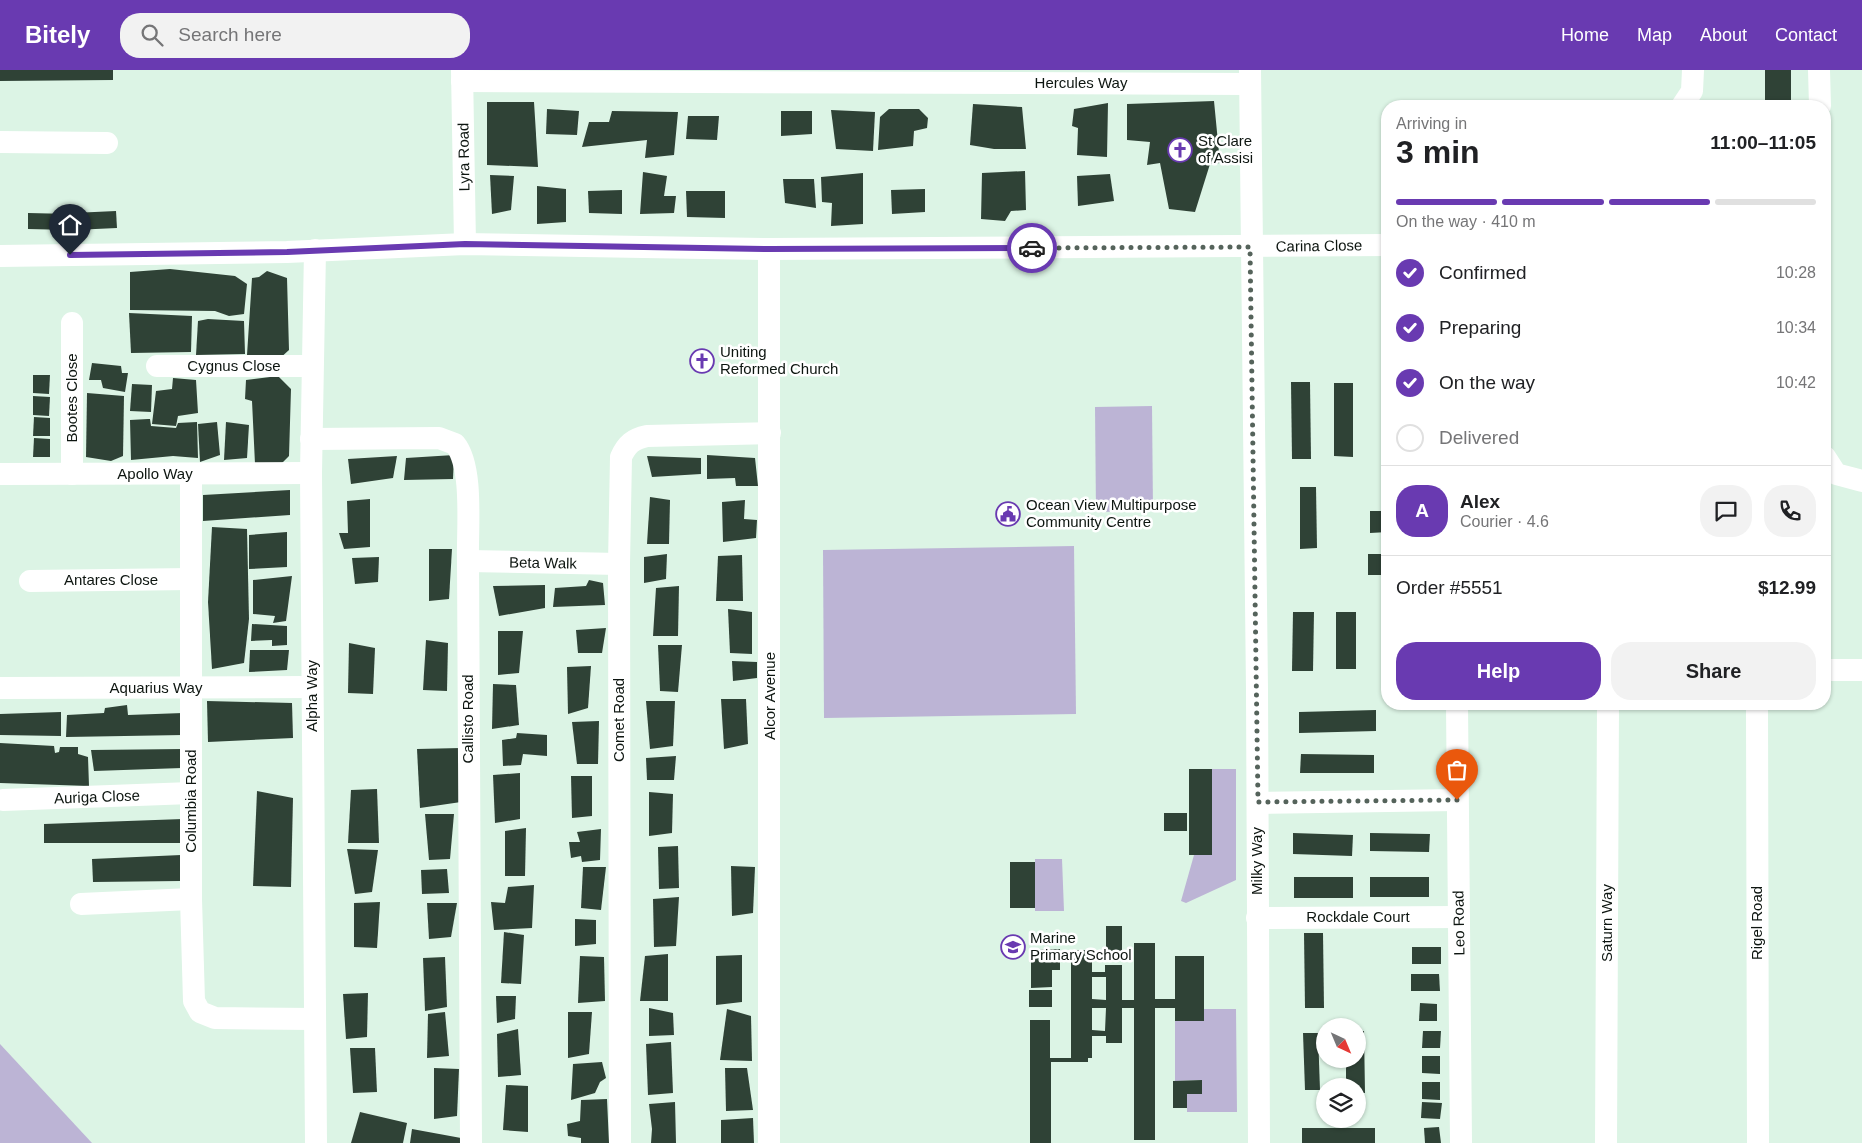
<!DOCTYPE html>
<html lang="en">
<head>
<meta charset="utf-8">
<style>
	:root { --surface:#fff; --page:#f2f2f2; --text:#202124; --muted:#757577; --line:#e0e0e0; --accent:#693ab1 }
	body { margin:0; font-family:Arial,sans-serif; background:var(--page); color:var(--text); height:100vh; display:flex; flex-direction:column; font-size:19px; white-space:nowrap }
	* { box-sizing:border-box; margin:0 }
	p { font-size:16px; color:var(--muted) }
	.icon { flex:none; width:28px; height:28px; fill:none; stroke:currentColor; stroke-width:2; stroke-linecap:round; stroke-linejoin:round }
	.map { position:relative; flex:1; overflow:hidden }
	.sheet { position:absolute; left:1381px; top:30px; width:450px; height:610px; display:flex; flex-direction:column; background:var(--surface); border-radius:20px; box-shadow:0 1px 4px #0004 }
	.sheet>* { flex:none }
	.needle { width:32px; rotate:136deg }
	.fabs { position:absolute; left:1316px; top:948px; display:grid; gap:10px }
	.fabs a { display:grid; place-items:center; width:50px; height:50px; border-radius:50%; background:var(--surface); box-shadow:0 1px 4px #0004; font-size:25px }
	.pin { position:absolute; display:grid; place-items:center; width:42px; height:42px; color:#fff; margin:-51px -21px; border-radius:50% 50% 50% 0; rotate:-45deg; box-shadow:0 0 5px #0007 }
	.pin .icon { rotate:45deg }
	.courier { position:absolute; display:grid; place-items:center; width:50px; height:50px; margin:-25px; border:4px solid #693ab1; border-radius:50%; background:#fff; color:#222; box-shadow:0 1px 6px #0007 }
	.summary em { font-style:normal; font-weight:800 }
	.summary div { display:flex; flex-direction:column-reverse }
	.summary { display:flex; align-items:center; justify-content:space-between; height:85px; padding:0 15px }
	h1 { font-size:32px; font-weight:800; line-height:38px }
	.bar { display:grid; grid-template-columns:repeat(4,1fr); gap:8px 5px; align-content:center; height:60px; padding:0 15px }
	.bar i { height:6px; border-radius:4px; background:var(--line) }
	.bar .active { background:var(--accent) }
	.bar p { grid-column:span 4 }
	.line { display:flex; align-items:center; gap:12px; padding:0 15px; border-top:1px solid var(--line) }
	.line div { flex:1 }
	.round { display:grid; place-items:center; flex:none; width:52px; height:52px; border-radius:20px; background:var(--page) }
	ol { padding:0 15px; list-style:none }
	li { display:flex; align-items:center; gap:15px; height:55px }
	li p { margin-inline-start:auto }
	li .icon { padding:5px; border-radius:50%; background:var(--accent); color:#fff; stroke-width:4 }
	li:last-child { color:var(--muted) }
	li i { width:28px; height:28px; border:2px solid var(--line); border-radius:50% }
	.cta { display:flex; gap:10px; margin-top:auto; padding:10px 15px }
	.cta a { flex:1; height:58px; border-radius:20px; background:var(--accent); color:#fff; font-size:20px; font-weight:800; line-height:58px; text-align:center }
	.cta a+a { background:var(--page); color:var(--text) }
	header { display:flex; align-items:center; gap:30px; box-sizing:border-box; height:70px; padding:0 25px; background:var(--accent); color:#fff }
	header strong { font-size:24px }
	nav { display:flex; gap:28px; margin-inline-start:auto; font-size:18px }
	.search { width:350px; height:45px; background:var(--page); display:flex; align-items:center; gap:12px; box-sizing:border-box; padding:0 18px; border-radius:20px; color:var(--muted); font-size:19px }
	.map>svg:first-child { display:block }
</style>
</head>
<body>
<header>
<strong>Bitely</strong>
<div class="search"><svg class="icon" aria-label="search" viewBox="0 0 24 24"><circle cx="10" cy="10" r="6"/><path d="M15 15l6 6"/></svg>Search here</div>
<nav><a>Home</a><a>Map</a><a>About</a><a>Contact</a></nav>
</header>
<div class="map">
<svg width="1862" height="1073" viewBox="0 0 1862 1073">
	<rect width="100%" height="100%" fill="#dcf4e5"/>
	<g fill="#bcb4d5">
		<polygon points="1152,336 1153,441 1096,442 1095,337"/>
		<polygon points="1074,476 1076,644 824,648 823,480"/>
		<polygon points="1212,699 1236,699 1236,810 1186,833 1181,831 1194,785 1212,785"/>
		<polygon points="1035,789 1062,789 1064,841 1035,841"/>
		<polygon points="1204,939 1236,939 1237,1042 1187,1042 1187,1024 1201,1010 1175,1011 1175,951 1203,951"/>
		<polygon points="0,974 92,1073 0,1073"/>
	</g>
	<g fill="#2f4236" fill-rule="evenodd">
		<polygon points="0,0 113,0 113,10 0,11"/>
		<rect x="1765" y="0" width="26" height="36"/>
		<polygon points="1214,31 1220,93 1210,94 1195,142 1169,139 1160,93 1147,95 1150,72 1127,70 1127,34"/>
		<polygon points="487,32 534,32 538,97 487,95"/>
		<polygon points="1108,33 1107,87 1077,85 1078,58 1072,56 1074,39"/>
		<polygon points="973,34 1022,37 1026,79 994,79 970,75"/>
		<polygon points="547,39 579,41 577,65 546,64"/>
		<polygon points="889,39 919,39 928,48 927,58 914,61 913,76 878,80 880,47"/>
		<polygon points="831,40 875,42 873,81 836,79"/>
		<polygon points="612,41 678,42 674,85 645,88 647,70 582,77 589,52 609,52"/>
		<polygon points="781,41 812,41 812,64 781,66"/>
		<polygon points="688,46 719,46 717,70 686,69"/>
		<polygon points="1025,101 1026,140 1011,141 1005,151 981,149 982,103"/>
		<polygon points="643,102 667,106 664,126 676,126 674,143 640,144"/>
		<polygon points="863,103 863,154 831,156 832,133 822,132 821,107"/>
		<polygon points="1110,104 1114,131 1078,136 1077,106"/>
		<polygon points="490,105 514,106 511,140 492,144"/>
		<polygon points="783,109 814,109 816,138 785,133"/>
		<polygon points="537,116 566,119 566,152 537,154"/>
		<polygon points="925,119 925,142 892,144 891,120"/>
		<polygon points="622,120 622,144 589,143 588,121"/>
		<polygon points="686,121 725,121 725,148 687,147"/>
		<polygon points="116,141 117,158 74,160 73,143"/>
		<polygon points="28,143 71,144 70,160 28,159"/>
		<polygon points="170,199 235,206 247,214 244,244 229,246 215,241 130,240 130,202"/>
		<polygon points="267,201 287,208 289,280 278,290 247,285 252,208 259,207"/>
		<polygon points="129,243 192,246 191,282 131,283"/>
		<polygon points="208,249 244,251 245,284 196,285 198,251"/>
		<polygon points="92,293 121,296 122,303 128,303 125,322 103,318 101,310 89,310"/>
		<polygon points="33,305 50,305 49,324 33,323"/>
		<polygon points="278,306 291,319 289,386 280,395 255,394 252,331 245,329 246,310"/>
		<polygon points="173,308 196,310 198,343 178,346 176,356 152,354 156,321 172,319"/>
		<polygon points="1291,312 1310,312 1311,389 1292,389"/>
		<polygon points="1334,313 1353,313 1353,387 1334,386"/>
		<polygon points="132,314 152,315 151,342 130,341"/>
		<polygon points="87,323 124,326 123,386 111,391 86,387"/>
		<polygon points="33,326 50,327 49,346 33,345"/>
		<polygon points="34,347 50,348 50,366 33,366"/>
		<polygon points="148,349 150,349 151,356 176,358 178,353 197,352 198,388 173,386 131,390 130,350"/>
		<polygon points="217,352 220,385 200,392 198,354"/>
		<polygon points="226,352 249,355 247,388 224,390"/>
		<polygon points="34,368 50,369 50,387 33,387"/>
		<polygon points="454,385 453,409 404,410 406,388"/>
		<polygon points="707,385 755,388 758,416 736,416 735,408 707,409"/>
		<polygon points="397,386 393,408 351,414 348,389"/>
		<polygon points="647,386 701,388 701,404 652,407"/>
		<polygon points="1300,417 1316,417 1317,478 1300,479"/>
		<polygon points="290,420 290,445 203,451 203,425"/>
		<polygon points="650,427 670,430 669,474 647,474"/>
		<polygon points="370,429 370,477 344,479 339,463 348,463 347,431"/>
		<polygon points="745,430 744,449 757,450 756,468 723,472 722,432"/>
		<polygon points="1370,441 1388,441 1388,462 1370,463"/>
		<polygon points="212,457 247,459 249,549 244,593 212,599 208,532"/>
		<polygon points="287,462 287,497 249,499 249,465"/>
		<polygon points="429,479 452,479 449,529 429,531"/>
		<polygon points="667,484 666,509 644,513 644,487"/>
		<rect x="1368" y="484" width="20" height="21"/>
		<polygon points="742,485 743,531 716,531 718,486"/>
		<polygon points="379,487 378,512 355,514 352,488"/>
		<polygon points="292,506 286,551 273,553 275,546 253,544 253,510"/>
		<polygon points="589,510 603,513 605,535 553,537 555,518 586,516"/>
		<polygon points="545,515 545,538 499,546 493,516"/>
		<polygon points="679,516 678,566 653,566 656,518"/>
		<polygon points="728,539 752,542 752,584 730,583"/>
		<polygon points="1293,542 1314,542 1313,601 1292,601"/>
		<rect x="1336" y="542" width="20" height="57"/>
		<polygon points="252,554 287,556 287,575 272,576 272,570 251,571"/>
		<polygon points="606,558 602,583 578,583 576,560"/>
		<polygon points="498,561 523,561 519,603 498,605"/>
		<polygon points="426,570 448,573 447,621 423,620"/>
		<polygon points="349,573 375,578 373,624 348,623"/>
		<polygon points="658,575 682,575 678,622 660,621"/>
		<polygon points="250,580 289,580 287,600 249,602"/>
		<polygon points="732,591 757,592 757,608 733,611"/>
		<polygon points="591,596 588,638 568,644 567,597"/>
		<polygon points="493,614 516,615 519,655 492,659"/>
		<polygon points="721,629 746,629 748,674 724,679"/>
		<polygon points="207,631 292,633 293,668 208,672"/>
		<polygon points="646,631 675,631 673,676 650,679"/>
		<polygon points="127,635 128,645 183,643 183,665 66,667 67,645 104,643 105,638"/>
		<polygon points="1376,640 1376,661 1299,663 1299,642"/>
		<polygon points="61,642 61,666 0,665 0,644"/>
		<polygon points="599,651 598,694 577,694 572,652"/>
		<polygon points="517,663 547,665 547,686 523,684 521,695 503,696 502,670 516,668"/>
		<polygon points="0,673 54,676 55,683 59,682 60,677 78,677 78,684 88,687 89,716 0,713"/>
		<polygon points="461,678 461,732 420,738 417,679"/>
		<polygon points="184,679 182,698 94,701 91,680"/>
		<polygon points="1301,684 1374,685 1374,703 1300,703"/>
		<polygon points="676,686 674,710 647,710 646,688"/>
		<rect x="1189" y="699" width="23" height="86"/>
		<polygon points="520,703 520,749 495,753 493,705"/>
		<polygon points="571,706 592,706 592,746 572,748"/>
		<polygon points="377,719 379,773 348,773 351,720"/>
		<polygon points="257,721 293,728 291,817 253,816"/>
		<polygon points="649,722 673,724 672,763 649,766"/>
		<rect x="1164" y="743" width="23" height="18"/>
		<polygon points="425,744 454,744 450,789 429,790"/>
		<polygon points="183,749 181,773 44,773 44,754"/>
		<polygon points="526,758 525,806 505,806 505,761"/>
		<polygon points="601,759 600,790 582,792 581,786 571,788 569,772 580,772 577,762"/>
		<polygon points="1293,763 1353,765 1352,786 1293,784"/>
		<polygon points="1370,763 1430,764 1429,782 1370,781"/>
		<polygon points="678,776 679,818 659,819 658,777"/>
		<polygon points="347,779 378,780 372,822 355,824"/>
		<polygon points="181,785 180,811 93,812 92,789"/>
		<rect x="1010" y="792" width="25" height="46"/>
		<polygon points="731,796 755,797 753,843 732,846"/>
		<polygon points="583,797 606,797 601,840 581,838"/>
		<polygon points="447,799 449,823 422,824 421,800"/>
		<rect x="1294" y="807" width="59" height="21"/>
		<rect x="1370" y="807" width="59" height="20"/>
		<polygon points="534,815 532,858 494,860 491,832 505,833 508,817"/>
		<polygon points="679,827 676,876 654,877 653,829"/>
		<polygon points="380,832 377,878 354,877 354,833"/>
		<polygon points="427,833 457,833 451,867 429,869"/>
		<polygon points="575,849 596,850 596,874 575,876"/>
		<rect x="1106" y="856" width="16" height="32"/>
		<polygon points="504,862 524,865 521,914 501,913"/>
		<polygon points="1304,863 1323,863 1324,938 1305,938"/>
		<path d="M1134,873H1155V929H1175V886H1204V951H1175V938H1155V1070H1134V938H1122V973H1106V966H1092V988H1088V992H1051V1073H1030V950H1050V988H1071V880H1092V902H1105V895H1122V930H1134ZM1092,907H1106V930L1092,929ZM1092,938H1106L1105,961L1092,960Z"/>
		<rect x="1412" y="877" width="29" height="17"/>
		<polygon points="1060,879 1060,900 1052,900 1052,917 1031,918 1031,880"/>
		<polygon points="668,884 668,931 640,931 645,886"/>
		<polygon points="742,885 742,932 716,935 716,886"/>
		<polygon points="580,886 604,887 605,931 578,933"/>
		<polygon points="445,887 447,937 425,941 423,888"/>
		<polygon points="1411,904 1439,904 1440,921 1411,921"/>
		<rect x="1029" y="920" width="23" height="17"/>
		<polygon points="368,923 367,967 346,969 343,924"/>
		<polygon points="496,926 516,926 515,949 497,953"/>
		<polygon points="1420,933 1437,934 1437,951 1419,951"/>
		<polygon points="649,938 673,943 674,965 649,966"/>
		<polygon points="727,939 751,946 752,991 720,990"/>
		<polygon points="445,942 449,986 427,988 428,944"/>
		<polygon points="568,942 592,942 589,984 568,988"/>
		<polygon points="518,959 521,1005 498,1007 497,964"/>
		<polygon points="1358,961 1364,961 1365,1023 1358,1023 1358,1016 1346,1016 1346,989 1358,989"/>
		<polygon points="1423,961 1441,961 1440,978 1422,978"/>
		<polygon points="1303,963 1318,963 1320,1020 1305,1020"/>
		<polygon points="671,972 673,1023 648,1025 646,974"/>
		<polygon points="350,978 375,978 377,1022 353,1023"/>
		<polygon points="1422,986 1440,986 1440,1004 1422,1003"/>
		<polygon points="602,992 606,1008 600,1012 595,1023 571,1030 573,994"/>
		<polygon points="434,998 459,999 457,1046 434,1049"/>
		<polygon points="725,998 747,998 753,1040 726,1041"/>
		<polygon points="1202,1010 1202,1024 1187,1024 1187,1038 1173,1038 1173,1011"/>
		<polygon points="1422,1012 1440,1012 1440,1030 1422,1029"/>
		<polygon points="506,1015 528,1016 528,1062 503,1060"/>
		<polygon points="607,1029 609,1073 581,1073 581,1068 568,1066 567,1054 580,1051 581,1030"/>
		<polygon points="675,1032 676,1073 651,1073 652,1059 649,1034"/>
		<polygon points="1422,1032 1442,1033 1440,1049 1421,1048"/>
		<polygon points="360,1042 407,1053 403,1073 351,1073"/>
		<polygon points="753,1048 754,1073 721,1073 721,1050"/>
		<polygon points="1439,1057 1441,1073 1425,1073 1424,1058"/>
		<rect x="1302" y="1058" width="73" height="15"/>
		<polygon points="412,1059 461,1068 460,1073 410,1073"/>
	</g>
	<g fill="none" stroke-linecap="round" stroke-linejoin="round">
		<g stroke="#fff" stroke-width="22">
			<polyline points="462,0 465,174"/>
			<polyline points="1250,0 1257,620 1259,1073"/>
			<polyline points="1819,0 1820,36"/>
			<polyline points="462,11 1250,14"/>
			<polyline points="1682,36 1692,21 1693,0"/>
			<polyline points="0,72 107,73"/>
			<polyline points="315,180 311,403 316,1073"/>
			<polyline points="0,186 287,182 465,174 769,179 1388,175"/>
			<polyline points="157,296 312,296"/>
			<path d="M311,369L439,368L455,374C474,397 467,461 468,491L471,1073"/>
			<polyline points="1825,387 1836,404 1862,411"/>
			<polyline points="0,404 311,403"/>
			<polyline points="72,404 72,253"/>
			<polyline points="191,404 191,829 194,931 200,942 215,948 314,949"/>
			<polyline points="468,491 619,494"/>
			<polyline points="30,511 191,509"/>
			<polyline points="1825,600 1862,600"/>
			<polyline points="0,618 311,617"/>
			<polyline points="1457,634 1461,1073"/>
			<polyline points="1757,634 1758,1073"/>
			<polyline points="3,730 191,723"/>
			<polyline points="1258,733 1457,730"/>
			<polyline points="81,834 191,829"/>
			<polyline points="1257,848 1459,847"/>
			<path d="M620,1073L619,494L621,387C627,374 633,369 647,366L770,363"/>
			<polyline points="769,1073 769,179"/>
			<polyline points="1606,1073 1608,634"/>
		</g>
	</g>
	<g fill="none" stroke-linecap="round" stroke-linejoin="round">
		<polyline stroke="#55635b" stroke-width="5" stroke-dasharray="0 9" points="1032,178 1250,177 1258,732 1457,730"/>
		<polyline stroke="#693ab1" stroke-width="6" points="70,185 287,182 465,174 769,179 1032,178"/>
	</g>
	<defs>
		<g id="church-ring" transform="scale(1.25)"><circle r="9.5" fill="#fff" stroke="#693ab1" stroke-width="1.5"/><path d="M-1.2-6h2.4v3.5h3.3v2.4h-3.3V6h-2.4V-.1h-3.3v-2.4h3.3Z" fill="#693ab1"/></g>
		<g id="civic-ring" transform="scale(1.25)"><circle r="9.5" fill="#fff" stroke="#693ab1" stroke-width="1.5"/><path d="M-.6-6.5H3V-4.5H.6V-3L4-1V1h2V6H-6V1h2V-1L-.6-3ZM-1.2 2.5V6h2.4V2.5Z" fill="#693ab1"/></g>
		<g id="school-ring" transform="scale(1.25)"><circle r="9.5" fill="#fff" stroke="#693ab1" stroke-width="1.5"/><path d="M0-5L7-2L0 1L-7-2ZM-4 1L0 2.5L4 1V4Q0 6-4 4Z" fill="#693ab1"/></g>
	</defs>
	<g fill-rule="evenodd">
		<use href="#church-ring" x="1180" y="80"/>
		<use href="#church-ring" x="702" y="291"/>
		<use href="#civic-ring" x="1008" y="444"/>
		<use href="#school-ring" x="1013" y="877"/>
	</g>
	<g text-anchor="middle" stroke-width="5" stroke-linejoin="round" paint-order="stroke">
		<g font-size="15" fill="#0d1510" stroke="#fff">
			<text x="1081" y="18">Hercules Way</text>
			<text transform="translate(464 87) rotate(-91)" y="5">Lyra Road</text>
			<text transform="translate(1319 176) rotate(-1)" y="5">Carina Close</text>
			<text x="234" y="301">Cygnus Close</text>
			<text transform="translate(72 328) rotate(-90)" y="5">Bootes Close</text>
			<text x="155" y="409">Apollo Way</text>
			<text transform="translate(543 493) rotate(1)" y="5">Beta Walk</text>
			<text x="111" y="515">Antares Close</text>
			<text x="156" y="623">Aquarius Way</text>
			<text transform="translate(312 626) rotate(-90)" y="5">Alpha Way</text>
			<text transform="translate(770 626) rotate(-90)" y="5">Alcor Avenue</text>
			<text transform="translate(468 649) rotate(-90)" y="5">Callisto Road</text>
			<text transform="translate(619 650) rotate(-90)" y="5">Comet Road</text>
			<text transform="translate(97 727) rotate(-2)" y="5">Auriga Close</text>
			<text transform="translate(191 731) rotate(-90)" y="5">Columbia Road</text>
			<text transform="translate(1257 791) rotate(-90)" y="5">Milky Way</text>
			<text x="1358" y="852">Rockdale Court</text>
			<text transform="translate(1459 853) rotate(-91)" y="5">Leo Road</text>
			<text transform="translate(1607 853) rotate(-90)" y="5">Saturn Way</text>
			<text transform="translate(1757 853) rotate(-90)" y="5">Rigel Road</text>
		</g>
		<g font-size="15" fill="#0d1510" stroke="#fff" text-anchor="start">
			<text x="1198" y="76">St Clare<tspan x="1198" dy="17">of Assisi</tspan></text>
			<text x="720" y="287">Uniting<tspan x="720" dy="17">Reformed Church</tspan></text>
			<text x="1026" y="440">Ocean View Multipurpose<tspan x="1026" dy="17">Community Centre</tspan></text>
			<text x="1030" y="873">Marine<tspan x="1030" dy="17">Primary School</tspan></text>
		</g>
	</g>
</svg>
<div class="fabs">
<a><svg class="needle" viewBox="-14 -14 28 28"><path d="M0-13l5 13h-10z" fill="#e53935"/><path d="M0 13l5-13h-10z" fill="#757577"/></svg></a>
<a><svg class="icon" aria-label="layers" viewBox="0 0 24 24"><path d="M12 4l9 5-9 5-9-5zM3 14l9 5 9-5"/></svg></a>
</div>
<div class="pin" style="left:1457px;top:730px;background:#ea580c"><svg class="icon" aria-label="bag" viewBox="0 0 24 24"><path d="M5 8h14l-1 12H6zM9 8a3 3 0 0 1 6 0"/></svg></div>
<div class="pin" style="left:70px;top:185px;background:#1f2937"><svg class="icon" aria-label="home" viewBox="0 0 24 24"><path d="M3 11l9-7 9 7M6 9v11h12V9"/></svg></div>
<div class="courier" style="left:1032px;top:178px"><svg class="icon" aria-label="car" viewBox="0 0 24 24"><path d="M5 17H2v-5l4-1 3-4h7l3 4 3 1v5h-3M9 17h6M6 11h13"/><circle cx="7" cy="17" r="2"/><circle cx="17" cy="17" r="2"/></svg></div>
<section class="sheet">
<div class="summary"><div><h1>3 min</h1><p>Arriving in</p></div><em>11:00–11:05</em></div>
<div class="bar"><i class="active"></i><i class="active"></i><i class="active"></i><i></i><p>On the way · 410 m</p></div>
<ol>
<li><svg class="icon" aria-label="check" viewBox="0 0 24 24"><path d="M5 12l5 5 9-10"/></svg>Confirmed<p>10:28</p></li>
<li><svg class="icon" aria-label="check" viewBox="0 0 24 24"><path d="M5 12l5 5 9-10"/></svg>Preparing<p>10:34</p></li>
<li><svg class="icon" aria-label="check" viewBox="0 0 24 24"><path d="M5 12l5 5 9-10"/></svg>On the way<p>10:42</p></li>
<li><i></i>Delivered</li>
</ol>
<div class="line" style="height:90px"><b class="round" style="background:var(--accent);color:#fff">A</b><div><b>Alex</b><p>Courier · 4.6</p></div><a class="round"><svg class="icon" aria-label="chat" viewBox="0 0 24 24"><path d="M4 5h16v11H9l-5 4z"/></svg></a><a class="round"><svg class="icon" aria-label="phone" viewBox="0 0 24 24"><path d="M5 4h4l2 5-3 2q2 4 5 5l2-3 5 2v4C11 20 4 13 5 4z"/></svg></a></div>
<div class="line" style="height:65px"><div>Order #5551</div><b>$12.99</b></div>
<div class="cta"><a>Help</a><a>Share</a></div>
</section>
</div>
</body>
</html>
